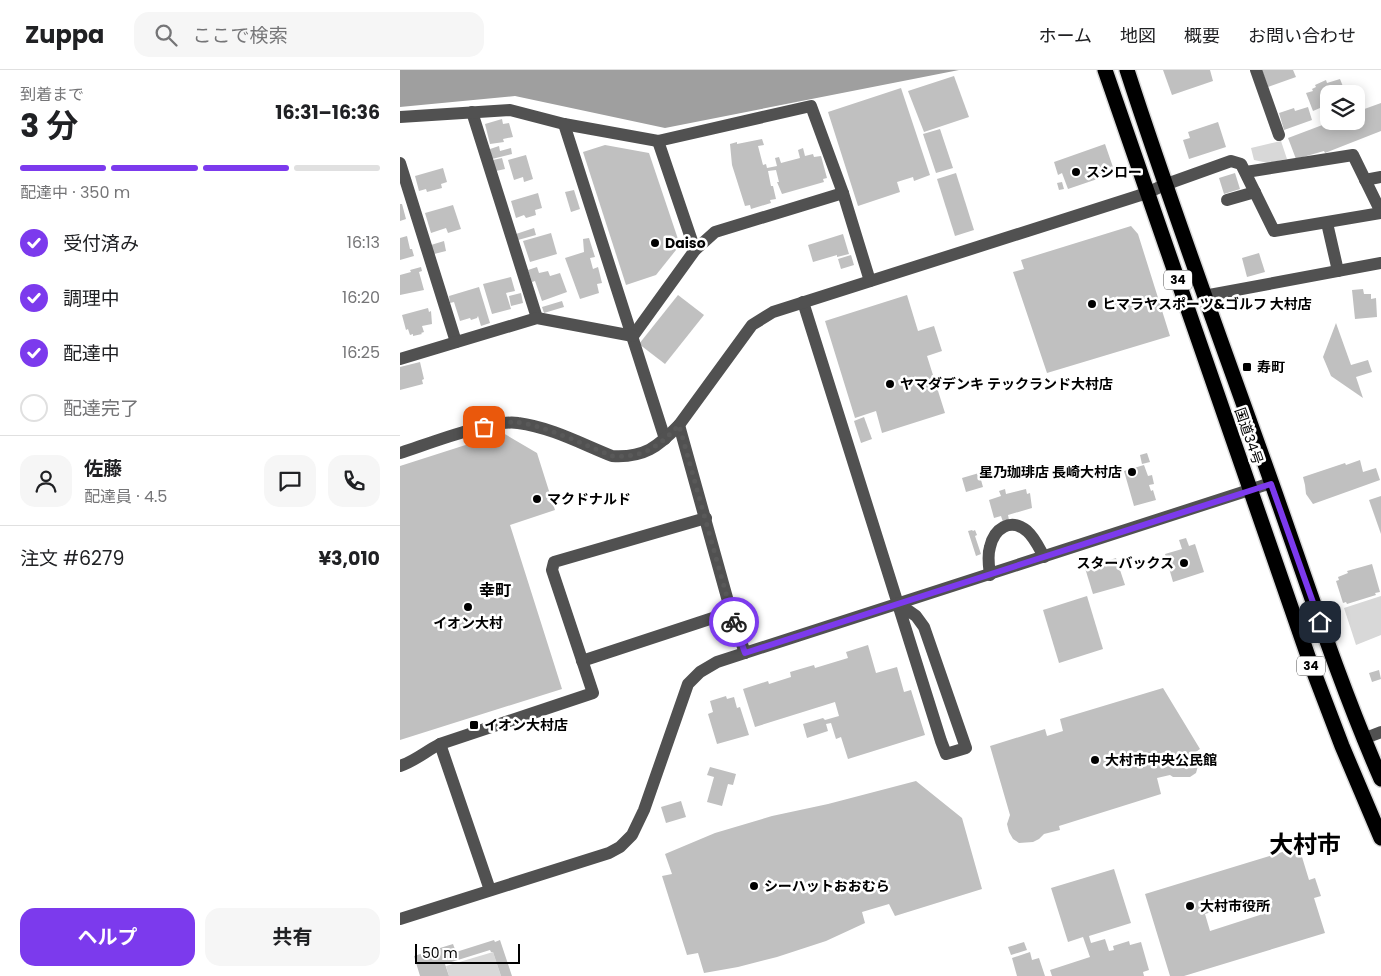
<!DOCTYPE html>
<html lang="ja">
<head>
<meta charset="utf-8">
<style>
	:root { --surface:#fff; --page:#f6f6f6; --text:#202124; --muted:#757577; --line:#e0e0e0; --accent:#7c3aed }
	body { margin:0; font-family:Poppins,"Noto Sans JP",sans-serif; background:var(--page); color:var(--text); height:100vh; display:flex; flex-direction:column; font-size:19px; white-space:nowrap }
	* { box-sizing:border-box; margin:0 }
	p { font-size:16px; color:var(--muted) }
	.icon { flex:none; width:28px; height:28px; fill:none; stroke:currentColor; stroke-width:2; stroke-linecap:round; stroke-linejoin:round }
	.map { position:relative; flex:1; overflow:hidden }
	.details { display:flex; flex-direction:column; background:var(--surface); width:400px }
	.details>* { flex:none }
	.buttons { position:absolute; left:920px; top:15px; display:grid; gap:10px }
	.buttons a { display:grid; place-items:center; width:45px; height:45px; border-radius:10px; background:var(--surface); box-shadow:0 2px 12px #0003; font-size:25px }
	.scale { position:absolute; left:15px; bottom:12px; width:105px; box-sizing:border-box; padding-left:5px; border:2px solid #000; border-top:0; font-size:14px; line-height:18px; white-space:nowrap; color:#000; -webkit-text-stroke:4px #fff; paint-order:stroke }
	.pin { position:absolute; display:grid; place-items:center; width:42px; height:42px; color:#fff; margin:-21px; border-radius:10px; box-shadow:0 2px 8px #0006 }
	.courier { position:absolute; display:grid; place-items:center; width:50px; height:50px; margin:-25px; border:4px solid #7c3aed; border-radius:50%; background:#fff; color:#222; box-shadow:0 1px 6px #0007 }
	.head em { font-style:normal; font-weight:700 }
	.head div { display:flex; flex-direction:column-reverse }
	.head { display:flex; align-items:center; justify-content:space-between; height:85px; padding:0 20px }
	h1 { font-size:32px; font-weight:700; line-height:38px }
	.bar { display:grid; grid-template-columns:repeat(4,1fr); gap:8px 5px; align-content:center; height:60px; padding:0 20px }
	.bar i { height:6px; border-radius:4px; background:var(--line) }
	.bar .on { background:var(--accent) }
	.bar p { grid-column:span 4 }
	.line { display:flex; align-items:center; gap:12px; padding:0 20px; border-top:1px solid var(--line) }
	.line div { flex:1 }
	.round { display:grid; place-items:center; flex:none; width:52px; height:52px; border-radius:15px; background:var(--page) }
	ol { padding:0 20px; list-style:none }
	li { display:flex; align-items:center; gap:15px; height:55px }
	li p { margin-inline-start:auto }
	li .icon { padding:5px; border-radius:50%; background:var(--accent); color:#fff; stroke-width:4 }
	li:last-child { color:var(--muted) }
	li i { width:28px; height:28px; border:2px solid var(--line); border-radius:50% }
	.action { display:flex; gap:10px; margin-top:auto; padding:10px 20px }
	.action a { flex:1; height:58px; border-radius:15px; background:var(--accent); color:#fff; font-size:20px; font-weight:700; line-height:58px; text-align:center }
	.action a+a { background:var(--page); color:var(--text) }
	header { display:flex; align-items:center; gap:30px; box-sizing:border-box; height:70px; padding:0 25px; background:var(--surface); border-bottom:1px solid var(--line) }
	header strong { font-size:24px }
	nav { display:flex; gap:28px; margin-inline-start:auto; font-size:18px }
	.search { width:350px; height:45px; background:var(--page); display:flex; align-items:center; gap:12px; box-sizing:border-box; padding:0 18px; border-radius:15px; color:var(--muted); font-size:19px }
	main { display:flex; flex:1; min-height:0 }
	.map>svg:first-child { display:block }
</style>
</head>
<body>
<header>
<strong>Zuppa</strong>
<div class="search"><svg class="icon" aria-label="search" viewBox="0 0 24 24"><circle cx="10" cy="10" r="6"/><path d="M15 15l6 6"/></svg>ここで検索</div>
<nav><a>ホーム</a><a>地図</a><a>概要</a><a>お問い合わせ</a></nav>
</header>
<main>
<section class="details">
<div class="head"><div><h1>3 分</h1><p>到着まで</p></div><em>16:31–16:36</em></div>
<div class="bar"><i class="on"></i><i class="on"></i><i class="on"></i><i></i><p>配達中 · 350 m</p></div>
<ol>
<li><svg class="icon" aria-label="check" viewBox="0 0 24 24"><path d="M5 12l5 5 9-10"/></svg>受付済み<p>16:13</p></li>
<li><svg class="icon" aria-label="check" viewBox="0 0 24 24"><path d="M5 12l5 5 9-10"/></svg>調理中<p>16:20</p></li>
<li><svg class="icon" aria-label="check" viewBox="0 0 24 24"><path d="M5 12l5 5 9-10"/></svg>配達中<p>16:25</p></li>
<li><i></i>配達完了</li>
</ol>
<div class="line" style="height:90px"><a class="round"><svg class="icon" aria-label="person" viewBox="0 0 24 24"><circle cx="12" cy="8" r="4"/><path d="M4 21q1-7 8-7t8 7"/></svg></a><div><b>佐藤</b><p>配達員 · 4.5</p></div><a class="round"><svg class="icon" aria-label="chat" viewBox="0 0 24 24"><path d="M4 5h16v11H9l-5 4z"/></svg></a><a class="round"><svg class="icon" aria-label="phone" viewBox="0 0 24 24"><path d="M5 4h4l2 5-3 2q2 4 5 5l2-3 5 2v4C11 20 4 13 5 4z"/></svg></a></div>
<div class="line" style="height:65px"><div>注文 #6279</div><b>¥3,010</b></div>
<div class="action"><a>ヘルプ</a><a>共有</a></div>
</section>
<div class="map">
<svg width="981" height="906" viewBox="0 0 981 906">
	<rect width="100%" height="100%" fill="#fff"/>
	<g fill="#d8d8d8">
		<polygon points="881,71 887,89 868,93 854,90 851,78"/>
		<polygon points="981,526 981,565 956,575 944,538"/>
		<polygon points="93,882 101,906 49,906 46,896"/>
	</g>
	<polygon fill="#9f9f9f" points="0,0 559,0 265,58 115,26 0,37"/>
	<g fill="#c0c0c0" fill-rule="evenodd">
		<polygon points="763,0 810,0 813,11 772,25"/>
		<polygon points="862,0 893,0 896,7 868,17"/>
		<polygon points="554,6 569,47 524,62 508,21"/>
		<polygon points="940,9 946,24 929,24 929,30 927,31 929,43 922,45 920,38 913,41 906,23 913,21 912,19 916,17 915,15 926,10 927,13"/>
		<polygon points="501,18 530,105 514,111 513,107 497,112 500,122 458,136 428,42"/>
		<polygon points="960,19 965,32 956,36 956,24 949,24"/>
		<polygon points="981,33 981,61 925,83 924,81 896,89 888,68 933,51 956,51 956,42"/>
		<polygon points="908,37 912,50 884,60 879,43 894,38 895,41"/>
		<polygon points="102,49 103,54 109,53 113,67 103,69 104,72 90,74 85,54"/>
		<polygon points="818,52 826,77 789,89 783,70 790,68 788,62"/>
		<polygon points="540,59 553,98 536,103 523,64"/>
		<polygon points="362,69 364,75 358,76 363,95 366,94 367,98 377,96 375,88 379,87 381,93 400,88 398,80 403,78 405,86 413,84 414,87 421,86 427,108 423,109 424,112 382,124 377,112 379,112 376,100 368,101 371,116 373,116 376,129 370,130 371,133 351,139 350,135 345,136 332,95 330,74 337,72 337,74"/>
		<polygon points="705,74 715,103 668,119 662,103 658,105 654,92"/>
		<polygon points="205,75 249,83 280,175 256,205 226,215 183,82"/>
		<polygon points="99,76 100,81 111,78 112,84 92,89 90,79"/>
		<polygon points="126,85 133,109 124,112 123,107 114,110 108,90"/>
		<polygon points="102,88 105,99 96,101 93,90"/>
		<polygon points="43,98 47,112 41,114 42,118 27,122 26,119 19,121 15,106"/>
		<polygon points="556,103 574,160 555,166 537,109"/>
		<polygon points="835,103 840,119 824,124 819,108"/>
		<polygon points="662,112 664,119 659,120 657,113"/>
		<polygon points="174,120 180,139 171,142 165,122"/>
		<polygon points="138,123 142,138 135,140 136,145 126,148 124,145 116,148 111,131"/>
		<polygon points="0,134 2,134 6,149 0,151"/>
		<polygon points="53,135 61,159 48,163 46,158 31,163 25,143"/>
		<polygon points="731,156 738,164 770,266 647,303 613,202 624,199 621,190"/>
		<polygon points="134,158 136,165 118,170 116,164"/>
		<polygon points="151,163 157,184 130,192 123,171"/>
		<polygon points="443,164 449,184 437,187 437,185 413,192 408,175"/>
		<polygon points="7,166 10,179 12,179 14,186 0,190 0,168"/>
		<polygon points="189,168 195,187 190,188 193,199 198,197 202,213 197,214 199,223 180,229 165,188 184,182 183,169"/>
		<polygon points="44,171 46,181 34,184 31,175"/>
		<polygon points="859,183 865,202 847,207 842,188"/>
		<polygon points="451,185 454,195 441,199 438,189"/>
		<polygon points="21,197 22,201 19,202 24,220 0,225 0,205 11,202 10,200"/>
		<polygon points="137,197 139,203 148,201 150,206 160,203 167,222 142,231 135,211 132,212 128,200"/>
		<polygon points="111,207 115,221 106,223 111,239 92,244 83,214"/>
		<polygon points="79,217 90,253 81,256 78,246 77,248 71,250 70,248 60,251 54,232 50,233 49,226"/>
		<polygon points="963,219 964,224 971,224 971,229 976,228 977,247 955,249 952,220"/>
		<polygon points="121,223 123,233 111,236 109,226"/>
		<polygon points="278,225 304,245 265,294 239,274"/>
		<polygon points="507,225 518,261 534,256 542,281 527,286 545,343 482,363 476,341 455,348 425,251"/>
		<polygon points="162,231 164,237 144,243 142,237"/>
		<polygon points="28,238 29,242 31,241 32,254 22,256 24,262 21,263 22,264 13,266 13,264 10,265 8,259 6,260 2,245"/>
		<polygon points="936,253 951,295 968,290 972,302 956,307 963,328 931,306 923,287"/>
		<polygon points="20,292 24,309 22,310 23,314 0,320 0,297"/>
		<polygon points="464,347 472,369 461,373 454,351"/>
		<polygon points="103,363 137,383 155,440 110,455 162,619 0,670 0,396"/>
		<polygon points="747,383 750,392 742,394 740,385"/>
		<polygon points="960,390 963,402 976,398 980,410 913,434 906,424 905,415 903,407 945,393 946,395"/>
		<polygon points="744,395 748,406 752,405 754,414 749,415 751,421 753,420 756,430 734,436 724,401"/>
		<polygon points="579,403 583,417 566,422 562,408"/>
		<polygon points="605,419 606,424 626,419 627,424 630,423 632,438 608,445 609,450 603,452 601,446 594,448 589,430 601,426 599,421"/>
		<polygon points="981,426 981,464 969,430"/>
		<polygon points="572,460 573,461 575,460 577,465 575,466 581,484 576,486 568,461"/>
		<polygon points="786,468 789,476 795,474 804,502 773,512 765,484 782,479 779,470"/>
		<polygon points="716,488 725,515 693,524 685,498"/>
		<polygon points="972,494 980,522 975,523 976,525 947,534 946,532 943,533 936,511 939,510 938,507 948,503 947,501"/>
		<polygon points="687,526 703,579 659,593 643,540"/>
		<polygon points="468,575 476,603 497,597 504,622 511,620 525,665 448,689 441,667 436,669 431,653 426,654 428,661 407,668 403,654 423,648 425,650 439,646 435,632 355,657 343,619 368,611 369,614 391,607 390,602 414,595 415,598 448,588 446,582"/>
		<polygon points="979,600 981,609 972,612 969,603"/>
		<polygon points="763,618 800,679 793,684 798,696 796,703 790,707 773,707 770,705 757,708 761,724 659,756 660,760 644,764 639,769 633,772 619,773 613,769 609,762 607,754 610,745 590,676 645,659 647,666 663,661 660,649"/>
		<polygon points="326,626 327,629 334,627 337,638 340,637 349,665 317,674 308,644 313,642 310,631"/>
		<polygon points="310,697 336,704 333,715 328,714 322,736 307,732 314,707 307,705"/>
		<polygon points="516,711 562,748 582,819 495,846 489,834 462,842 465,853 426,871 377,887 338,897 304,903 298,883 287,885 262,806 272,804 265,784 315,763 372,746 428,734"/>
		<polygon points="281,731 286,747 266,753 261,737"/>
		<path d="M899,777L909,810L915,808L921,826L914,828L925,863L784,906H770L745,824ZM861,827L866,843L810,861L805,844Z"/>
		<polygon points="714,799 731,853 689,866 691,873 705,869 709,881 714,880 713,876 729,871 730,875 741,872 749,900 743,902 744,906 652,906 650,900 690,887 683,867 668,872 651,818"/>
		<polygon points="94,870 95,872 100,870 112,906 101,906 93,882 91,882 90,880 45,894 49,906 20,906 14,886 53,874 56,882"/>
		<polygon points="624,872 627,880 611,885 608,877"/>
		<polygon points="630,882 632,890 639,888 645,906 617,906 612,888"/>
	</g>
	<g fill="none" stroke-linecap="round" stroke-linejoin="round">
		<g stroke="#dbdbdb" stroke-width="18">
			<g id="highway">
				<polyline points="705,0 910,592 942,676 981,768"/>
				<path d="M727,0C772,139 823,276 872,414C907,513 939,613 981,709"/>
			</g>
		</g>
		<g stroke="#515151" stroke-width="12">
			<polyline points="856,0 879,65"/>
			<polyline points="72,42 137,248"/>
			<polyline points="0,47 110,40 164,54 258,71 411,36 443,123 470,211"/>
			<polyline points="164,54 265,369"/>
			<polyline points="258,71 295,180"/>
			<polyline points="0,93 56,272"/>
			<polyline points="846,102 953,85 981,142"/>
			<polyline points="965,110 981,107"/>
			<polyline points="827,130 855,122"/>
			<polyline points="927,153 938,201"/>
			<polyline points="804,226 981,193"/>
			<polyline points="403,232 541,671 546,684 566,678 524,557 516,546 499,534"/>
			<polyline points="233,266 295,180 315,162 443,123"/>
			<polyline points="0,289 137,248 233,266"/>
			<polyline points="279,355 331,542 345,583"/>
			<path d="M0,383C28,374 91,349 118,353C150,357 182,374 212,386C244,388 258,377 279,355L352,255L373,242L747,123L764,115L831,91L841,94L874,161L981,143"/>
			<path d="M590,505C589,496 587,486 590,477C594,459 610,447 627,461C635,468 639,478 644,487"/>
			<polyline points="182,591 331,542"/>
			<polyline points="963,669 981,662"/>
			<polyline points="40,674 90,820"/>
			<path d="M0,696C15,691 26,681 40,674L193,623L152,500L154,492L306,448"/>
			<polyline points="0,849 209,783 220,777 232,765 244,740 288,614 300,602 317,592 871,413"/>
		</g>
		<use href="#highway" stroke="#000" stroke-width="15"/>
	</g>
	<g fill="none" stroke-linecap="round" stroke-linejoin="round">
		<path stroke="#595959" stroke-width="5" stroke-dasharray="0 9" d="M84,357C95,354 105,352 115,352C141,354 187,376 212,386C244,388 258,377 279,355L334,552"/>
		<polyline stroke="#7c3aed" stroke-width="6" points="334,552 345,583 871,414 920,552"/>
	</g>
	<g fill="#000" stroke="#fff" stroke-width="2">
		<circle cx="676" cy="102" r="5"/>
		<circle cx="255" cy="173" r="5"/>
		<circle cx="692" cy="234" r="5"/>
		<rect x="842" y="292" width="10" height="10" rx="2.5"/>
		<circle cx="490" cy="314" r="5"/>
		<circle cx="732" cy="402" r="5"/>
		<circle cx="137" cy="429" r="5"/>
		<circle cx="784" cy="493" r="5"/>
		<circle cx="68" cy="537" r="5"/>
		<rect x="69" y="650" width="10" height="10" rx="2.5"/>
		<circle cx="695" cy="690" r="5"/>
		<circle cx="354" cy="816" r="5"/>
		<circle cx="790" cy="836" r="5"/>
	</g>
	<g text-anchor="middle" stroke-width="5" stroke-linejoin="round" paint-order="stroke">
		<g fill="#fff" stroke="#4c4c4c" stroke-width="1">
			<rect x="764" y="200.5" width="28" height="19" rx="4"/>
			<rect x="897" y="586.5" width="28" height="19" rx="4"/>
		</g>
		<g font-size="12" font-weight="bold" fill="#000">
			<text x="778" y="214">34</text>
			<text x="911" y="600">34</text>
		</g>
		<g font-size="14" font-weight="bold" fill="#000" stroke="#fff" text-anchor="start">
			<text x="686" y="107">スシロー</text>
			<text x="265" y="178">Daiso</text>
			<text x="702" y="239">ヒマラヤスポーツ&amp;ゴルフ 大村店</text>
			<text x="857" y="302">寿町</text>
			<text x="500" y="319">ヤマダデンキ テックランド大村店</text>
			<text x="722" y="407" text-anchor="end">星乃珈琲店 長崎大村店</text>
			<text x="147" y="434">マクドナルド</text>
			<text x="774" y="498" text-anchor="end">スターバックス</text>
			<text x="68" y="558" text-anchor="middle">イオン大村</text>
			<text x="84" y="660">イオン大村店</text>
			<text x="705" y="695">大村市中央公民館</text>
			<text x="364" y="821">シーハットおおむら</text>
			<text x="800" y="841">大村市役所</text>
		</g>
		<g font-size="14" fill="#000" stroke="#fff">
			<text transform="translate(849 366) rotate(71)" y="5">国道34号</text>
		</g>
		<g font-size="16" font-weight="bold" fill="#000" stroke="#fff">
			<text x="95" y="526">幸町</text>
		</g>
		<g font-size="24" font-weight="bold" fill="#000" stroke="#fff">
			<text x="905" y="783">大村市</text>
		</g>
	</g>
</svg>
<div class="buttons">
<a><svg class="icon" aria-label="layers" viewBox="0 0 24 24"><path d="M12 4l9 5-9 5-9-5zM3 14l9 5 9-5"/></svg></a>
</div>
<div class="scale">50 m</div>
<div class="pin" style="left:84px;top:357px;background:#ea580c"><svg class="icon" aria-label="bag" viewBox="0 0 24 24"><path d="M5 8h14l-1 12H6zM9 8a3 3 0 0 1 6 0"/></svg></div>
<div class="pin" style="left:920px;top:552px;background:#1f2937"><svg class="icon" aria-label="home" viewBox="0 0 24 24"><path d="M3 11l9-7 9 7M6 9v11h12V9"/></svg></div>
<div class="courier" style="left:334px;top:552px"><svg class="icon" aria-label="bike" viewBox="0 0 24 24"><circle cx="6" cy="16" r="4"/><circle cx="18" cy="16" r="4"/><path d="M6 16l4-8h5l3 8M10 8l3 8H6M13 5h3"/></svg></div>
</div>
</main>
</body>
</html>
